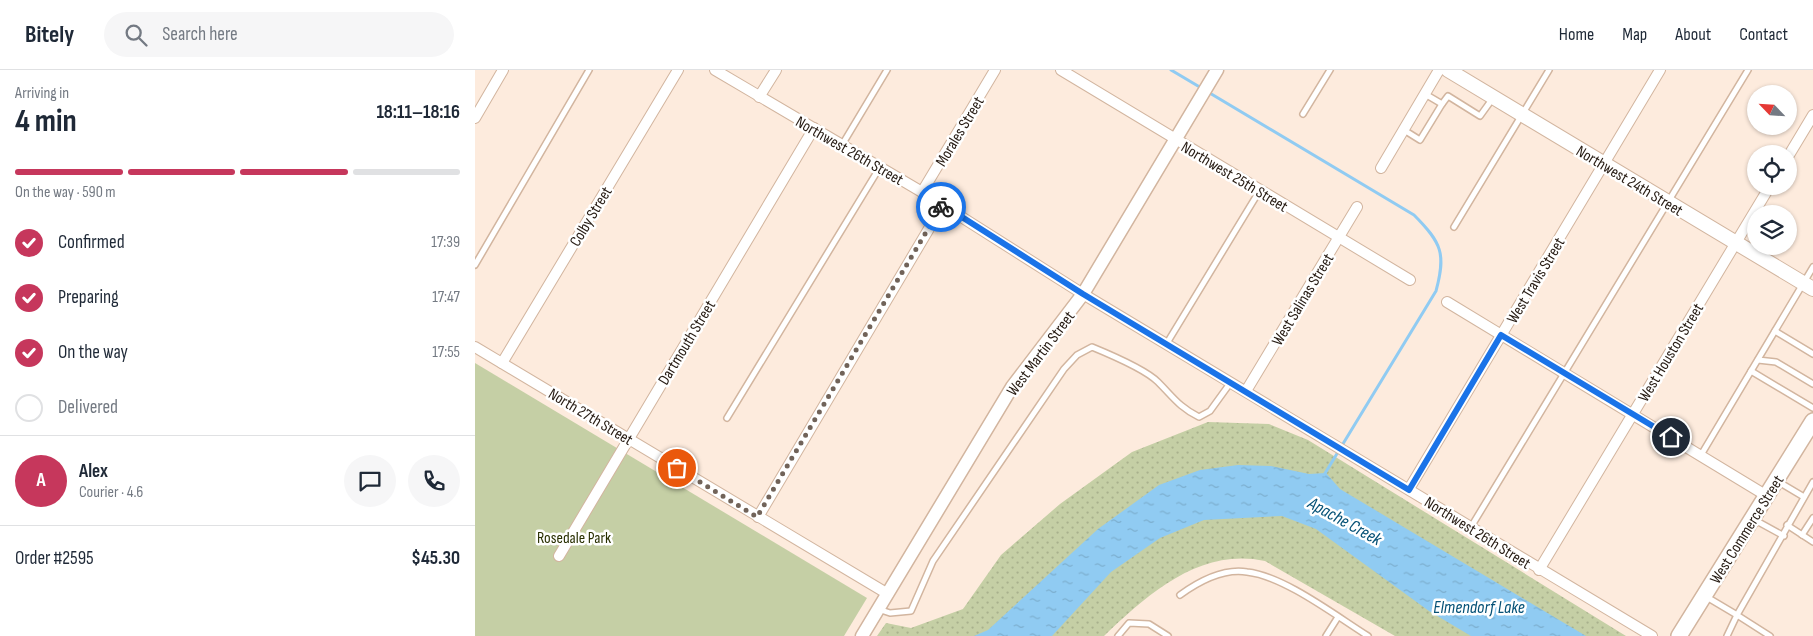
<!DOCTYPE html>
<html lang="en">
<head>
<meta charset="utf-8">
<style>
	:root { --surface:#fff; --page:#f6f6f7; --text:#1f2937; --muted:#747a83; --line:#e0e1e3; --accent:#c6375c }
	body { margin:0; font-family:"Sofia Sans Condensed",sans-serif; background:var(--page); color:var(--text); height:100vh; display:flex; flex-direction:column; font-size:19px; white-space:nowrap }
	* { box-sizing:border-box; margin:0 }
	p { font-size:16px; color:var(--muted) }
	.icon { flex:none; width:28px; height:28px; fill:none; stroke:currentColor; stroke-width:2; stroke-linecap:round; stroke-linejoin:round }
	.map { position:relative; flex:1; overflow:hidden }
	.sheet { display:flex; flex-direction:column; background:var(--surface); width:475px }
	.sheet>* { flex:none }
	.needle { width:32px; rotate:295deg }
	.tools { position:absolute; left:1272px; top:15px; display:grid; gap:10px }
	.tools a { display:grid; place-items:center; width:50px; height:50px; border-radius:50%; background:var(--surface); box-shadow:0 1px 4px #0004; font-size:25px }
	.pin { position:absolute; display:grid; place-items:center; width:42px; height:42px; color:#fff; margin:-21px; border:2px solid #fff; border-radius:50%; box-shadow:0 1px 5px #0007 }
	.courier { position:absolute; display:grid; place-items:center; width:50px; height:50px; margin:-25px; border:4px solid #1a73e8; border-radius:50%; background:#fff; color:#222; box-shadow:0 1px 6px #0007 }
	.head em { font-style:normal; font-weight:700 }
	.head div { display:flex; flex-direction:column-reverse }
	.head { display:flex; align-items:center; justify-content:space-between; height:85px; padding:0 15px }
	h1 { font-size:32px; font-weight:700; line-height:38px }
	.bar { display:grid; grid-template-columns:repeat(4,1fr); gap:8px 5px; align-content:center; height:60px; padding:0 15px }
	.bar i { height:6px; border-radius:4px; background:var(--line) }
	.bar .selected { background:var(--accent) }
	.bar p { grid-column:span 4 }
	.line { display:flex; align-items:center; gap:12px; padding:0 15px; border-top:1px solid var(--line) }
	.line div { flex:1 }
	.round { display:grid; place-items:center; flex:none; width:52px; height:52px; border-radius:26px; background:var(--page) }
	ol { padding:0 15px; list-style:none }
	li { display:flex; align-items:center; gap:15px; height:55px }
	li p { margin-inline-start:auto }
	li .icon { padding:5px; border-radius:50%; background:var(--accent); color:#fff; stroke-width:4 }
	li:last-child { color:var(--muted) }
	li i { width:28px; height:28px; border:2px solid var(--line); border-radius:50% }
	header { display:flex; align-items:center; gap:30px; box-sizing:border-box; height:70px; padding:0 25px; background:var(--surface); border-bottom:1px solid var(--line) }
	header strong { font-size:24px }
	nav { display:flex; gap:28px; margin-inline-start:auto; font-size:18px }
	.search { width:350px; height:45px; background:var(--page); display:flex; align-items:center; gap:12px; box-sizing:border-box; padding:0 18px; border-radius:28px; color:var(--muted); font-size:19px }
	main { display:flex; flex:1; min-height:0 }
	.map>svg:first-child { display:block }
</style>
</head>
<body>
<header>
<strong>Bitely</strong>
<div class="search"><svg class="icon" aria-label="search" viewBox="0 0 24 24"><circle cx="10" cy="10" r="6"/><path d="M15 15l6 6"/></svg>Search here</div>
<nav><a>Home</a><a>Map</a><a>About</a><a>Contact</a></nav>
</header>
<main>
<section class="sheet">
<div class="head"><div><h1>4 min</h1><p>Arriving in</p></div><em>18:11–18:16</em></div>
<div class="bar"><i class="selected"></i><i class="selected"></i><i class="selected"></i><i></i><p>On the way · 590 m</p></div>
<ol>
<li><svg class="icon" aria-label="check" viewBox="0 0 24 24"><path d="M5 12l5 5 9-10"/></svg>Confirmed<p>17:39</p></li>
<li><svg class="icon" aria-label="check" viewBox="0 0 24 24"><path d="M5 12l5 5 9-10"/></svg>Preparing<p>17:47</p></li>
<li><svg class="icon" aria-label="check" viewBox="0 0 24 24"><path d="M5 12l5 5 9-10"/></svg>On the way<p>17:55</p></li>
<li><i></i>Delivered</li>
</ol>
<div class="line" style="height:90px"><b class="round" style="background:var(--accent);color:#fff">A</b><div><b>Alex</b><p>Courier · 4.6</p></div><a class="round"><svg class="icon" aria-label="chat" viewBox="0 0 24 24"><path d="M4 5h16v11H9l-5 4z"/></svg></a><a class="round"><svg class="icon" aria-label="phone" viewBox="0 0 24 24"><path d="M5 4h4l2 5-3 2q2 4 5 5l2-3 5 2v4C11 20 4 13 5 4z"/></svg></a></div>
<div class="line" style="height:65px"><div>Order #2595</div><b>$45.30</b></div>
</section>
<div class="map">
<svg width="1338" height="566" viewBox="0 0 1338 566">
	<defs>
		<pattern id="grass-dots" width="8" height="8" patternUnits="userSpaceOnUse" patternTransform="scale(1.25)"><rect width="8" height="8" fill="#c5cfa5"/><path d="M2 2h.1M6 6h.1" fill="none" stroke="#a9b18d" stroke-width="1.8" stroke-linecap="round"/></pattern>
		<pattern id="water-ripples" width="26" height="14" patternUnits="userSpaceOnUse" patternTransform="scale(1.25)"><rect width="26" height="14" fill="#90cbf2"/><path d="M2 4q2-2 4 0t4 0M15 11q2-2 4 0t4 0" fill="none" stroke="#7caece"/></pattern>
	</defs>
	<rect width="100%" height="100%" fill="#fdebdd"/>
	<path fill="url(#grass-dots)" d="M733,352L794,354L833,370L1151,566H920L790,491C725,477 673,524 629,566H402L411,553L436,558L488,539L526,485L585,434L657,382Z"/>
	<polygon fill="#c5cfa5" points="0,293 392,528 369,566 0,566"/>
	<polygon fill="url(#water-ripples)" points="763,395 796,396 834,404 851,403 865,419 1111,566 996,566 954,541 841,459 807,446 729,450 685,468 636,502 577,566 499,566 513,560 623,459 684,415 725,400"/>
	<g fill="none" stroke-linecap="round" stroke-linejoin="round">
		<g stroke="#90cbf2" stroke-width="3">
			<polyline points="696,0 728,19"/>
			<path d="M733,22L939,145C967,173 971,184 961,221L849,405"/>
		</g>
		<g stroke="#d2b59f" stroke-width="8">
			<g id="service">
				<polyline points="967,34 973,26 1005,46 1018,28"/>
				<polyline points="828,44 855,0"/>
				<polyline points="929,60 945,70 967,34 950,24"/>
				<polyline points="367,75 412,0"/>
				<polyline points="979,157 1074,0"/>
				<polyline points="0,195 114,0"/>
				<polyline points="1300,261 1338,284"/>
				<polyline points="692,273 785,120"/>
				<polyline points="1283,290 1301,292 1338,314"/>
				<polyline points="1276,301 1338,338"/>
				<polyline points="252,348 405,97"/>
				<polyline points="1226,385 1338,197"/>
				<polyline points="1302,411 1329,427"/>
				<polyline points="1278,449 1309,466"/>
				<polyline points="1312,455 1338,472"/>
				<polyline points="996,457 1273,0"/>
				<polyline points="1327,465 1338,448"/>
				<path d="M705,525C723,512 748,498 772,502C809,506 861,546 893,566"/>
				<polyline points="1230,526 1262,545 1338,412"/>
				<path d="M403,539L415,543L436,541L458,491L589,299L602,285L617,277C634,284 670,299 683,312C698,327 704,337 724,347L735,341L756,312"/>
				<polyline points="643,566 654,553 674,554 693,566"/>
				<polyline points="851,566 863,547"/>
				<polyline points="1252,566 1262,545 1295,566"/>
			</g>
		</g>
		<g stroke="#d2b59f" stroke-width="12">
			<g id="minor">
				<polyline points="240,0 447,122 608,224 1177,566"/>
				<polyline points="586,0 935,210"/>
				<polyline points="284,27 301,0"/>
				<polyline points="0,48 28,0"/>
				<polyline points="1314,85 1338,45"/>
				<polyline points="906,98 964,0"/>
				<polyline points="447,122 520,0"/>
				<polyline points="972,232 1292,426"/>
				<polyline points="0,277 413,524"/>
				<polyline points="27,293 203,0"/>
				<polyline points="771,321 882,137"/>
				<polyline points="934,419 1185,0"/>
				<polyline points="283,447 468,135"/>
				<polyline points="84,486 339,58"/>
				<polyline points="1064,500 1295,116"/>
			</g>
		</g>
		<g stroke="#d2b59f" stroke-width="15">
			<polyline id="tertiary" points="387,566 537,317 608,224 742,0"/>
		</g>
		<g stroke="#d2b59f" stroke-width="16">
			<polyline id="secondary" points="973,0 1338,219"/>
		</g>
		<g stroke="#d2b59f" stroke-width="18">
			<polyline id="primary" points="1204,566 1338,351"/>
		</g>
		<use href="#service" stroke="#fff" stroke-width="5"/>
		<use href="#minor" stroke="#fff" stroke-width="10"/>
		<use href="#tertiary" stroke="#fff" stroke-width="12"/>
		<use href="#secondary" stroke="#fff" stroke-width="14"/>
		<use href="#primary" stroke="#fff" stroke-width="15"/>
	</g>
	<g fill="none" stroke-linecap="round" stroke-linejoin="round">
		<polyline stroke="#716359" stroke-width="5" stroke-dasharray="0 9" points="202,398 282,447 466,137"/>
		<polyline stroke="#1a73e8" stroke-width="6" points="466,137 468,135 608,224 934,420 1026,265 1196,367"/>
	</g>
	<g text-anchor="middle" stroke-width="5" stroke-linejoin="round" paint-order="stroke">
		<g font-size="16" fill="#251a12" stroke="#fff">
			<text transform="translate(484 61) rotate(-59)" y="6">Morales Street</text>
			<text transform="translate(375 80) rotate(30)" y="6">Northwest 26th Street</text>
			<text transform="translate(760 106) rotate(31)" y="6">Northwest 25th Street</text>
			<text transform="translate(1155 110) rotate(31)" y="6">Northwest 24th Street</text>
			<text transform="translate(115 146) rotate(-59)" y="6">Colby Street</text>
			<text transform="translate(1060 210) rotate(-59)" y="6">West Travis Street</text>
			<text transform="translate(827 229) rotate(-59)" y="6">West Salinas Street</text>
			<text transform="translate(211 272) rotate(-59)" y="6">Dartmouth Street</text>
			<text transform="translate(1195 282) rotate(-59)" y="6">West Houston Street</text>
			<text transform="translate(565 283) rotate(-53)" y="6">West Martin Street</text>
			<text transform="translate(116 346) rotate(31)" y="6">North 27th Street</text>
			<text transform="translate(1271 459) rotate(-58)" y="6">West Commerce Street</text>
			<text transform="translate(1003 462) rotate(32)" y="6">Northwest 26th Street</text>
		</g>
		<g font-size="16" fill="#282f00" stroke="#fff">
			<text x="99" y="473">Rosedale Park</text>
		</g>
		<g font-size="18" font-style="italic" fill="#055176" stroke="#fff">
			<text transform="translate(870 451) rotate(29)" y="6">Apache Creek</text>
			<text x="1004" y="543">Elmendorf Lake</text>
		</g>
	</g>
</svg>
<div class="tools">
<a><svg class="needle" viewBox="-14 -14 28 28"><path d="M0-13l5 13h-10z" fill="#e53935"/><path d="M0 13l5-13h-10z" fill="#747a83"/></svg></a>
<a><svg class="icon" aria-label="locate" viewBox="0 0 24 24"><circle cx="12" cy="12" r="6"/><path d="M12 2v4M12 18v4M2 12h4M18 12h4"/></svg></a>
<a><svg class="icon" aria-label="layers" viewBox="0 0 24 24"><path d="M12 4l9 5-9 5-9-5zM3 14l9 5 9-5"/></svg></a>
</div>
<div class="pin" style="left:202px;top:398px;background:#ea580c"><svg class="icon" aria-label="bag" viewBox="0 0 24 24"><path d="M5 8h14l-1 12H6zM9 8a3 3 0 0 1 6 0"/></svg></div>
<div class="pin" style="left:1196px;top:367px;background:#1f2937"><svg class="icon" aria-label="home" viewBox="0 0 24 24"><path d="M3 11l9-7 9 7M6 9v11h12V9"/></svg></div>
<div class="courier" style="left:466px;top:137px"><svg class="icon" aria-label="bike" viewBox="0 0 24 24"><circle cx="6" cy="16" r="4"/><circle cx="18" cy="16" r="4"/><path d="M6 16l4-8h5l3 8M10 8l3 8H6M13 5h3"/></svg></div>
</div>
</main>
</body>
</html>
